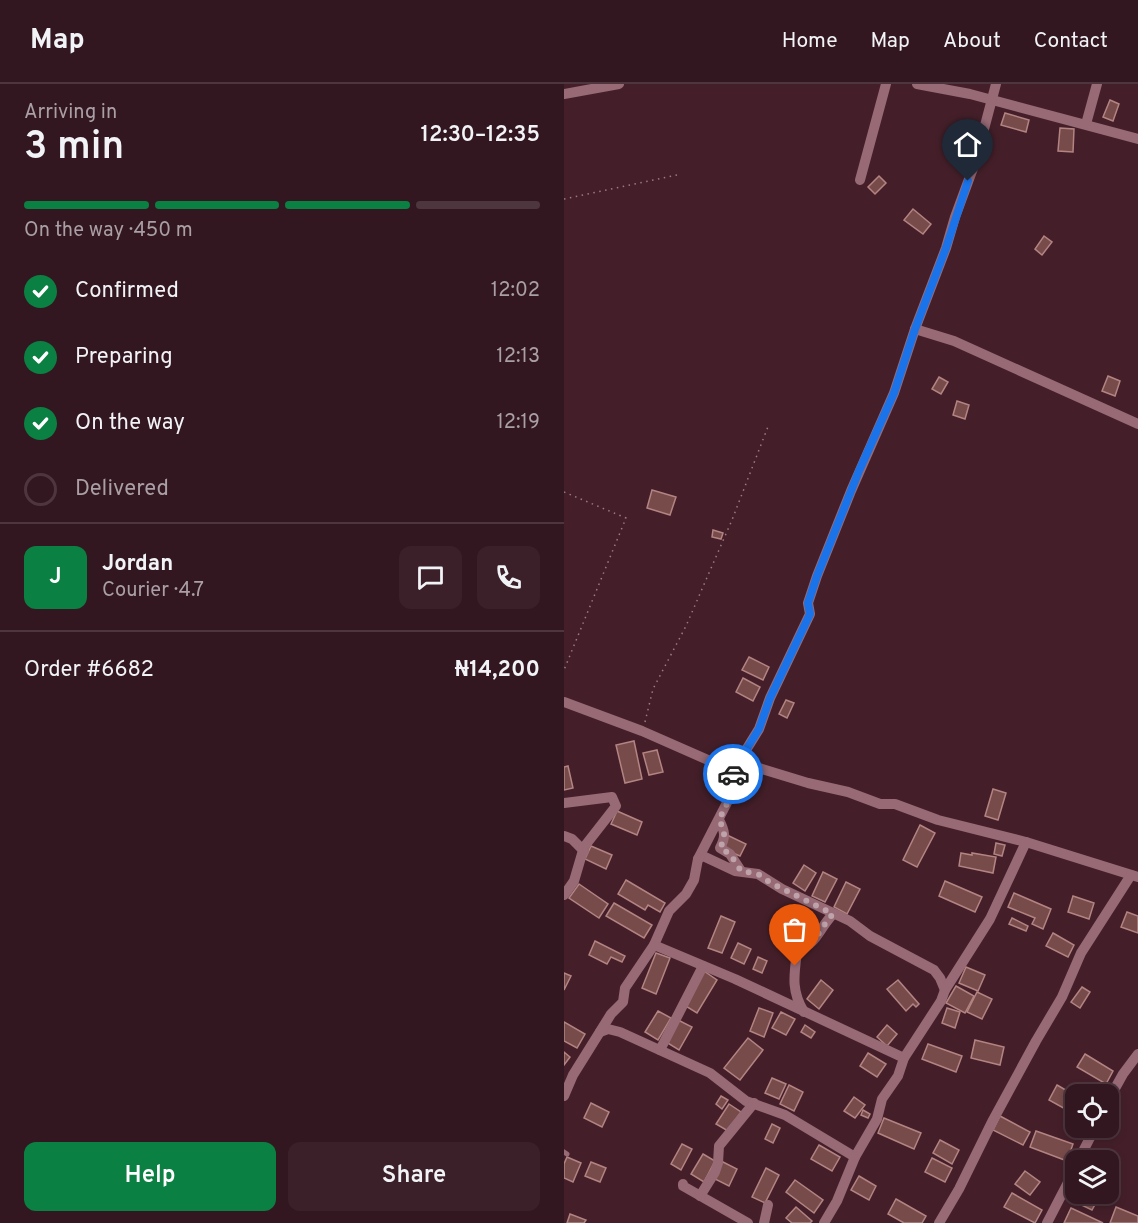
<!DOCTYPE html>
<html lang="en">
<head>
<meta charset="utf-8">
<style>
	:root { --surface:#331720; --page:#3b2029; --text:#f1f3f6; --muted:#a99fa5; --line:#4e363e; --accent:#0b8043 }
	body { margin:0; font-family:Overpass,sans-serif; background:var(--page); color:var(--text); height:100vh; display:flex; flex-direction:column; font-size:22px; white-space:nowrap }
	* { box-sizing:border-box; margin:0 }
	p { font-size:20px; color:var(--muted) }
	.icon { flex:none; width:33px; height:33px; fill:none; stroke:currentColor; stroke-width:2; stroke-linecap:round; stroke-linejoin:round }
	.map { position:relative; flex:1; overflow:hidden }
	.side { display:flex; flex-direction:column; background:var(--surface); width:564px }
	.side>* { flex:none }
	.tools { position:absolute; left:501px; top:1000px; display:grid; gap:12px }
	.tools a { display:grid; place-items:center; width:54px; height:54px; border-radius:12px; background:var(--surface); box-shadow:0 3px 9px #0003,0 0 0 2px var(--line); font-size:30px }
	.pin { position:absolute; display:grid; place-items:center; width:51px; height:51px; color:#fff; margin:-62px -26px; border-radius:50% 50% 50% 0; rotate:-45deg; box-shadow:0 0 6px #0007 }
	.pin .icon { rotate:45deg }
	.courier { position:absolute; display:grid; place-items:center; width:60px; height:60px; margin:-30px; border:4px solid #1a73e8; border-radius:50%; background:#fff; color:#222; box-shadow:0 2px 8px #0007 }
	.summary em { font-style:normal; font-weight:600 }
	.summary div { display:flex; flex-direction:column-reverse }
	.summary { display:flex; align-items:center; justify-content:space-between; height:102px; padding:0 24px }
	h1 { font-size:39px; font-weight:600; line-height:45px }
	.bar { display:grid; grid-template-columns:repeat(4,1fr); gap:9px 6px; align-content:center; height:72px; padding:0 24px }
	.bar i { height:8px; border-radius:4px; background:var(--line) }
	.bar .on { background:var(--accent) }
	.bar p { grid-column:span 4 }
	.line { display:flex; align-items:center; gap:15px; padding:0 24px; border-top:2px solid var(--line) }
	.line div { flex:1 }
	.round { display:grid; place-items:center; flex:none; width:63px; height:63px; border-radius:12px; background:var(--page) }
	ol { padding:0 24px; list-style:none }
	li { display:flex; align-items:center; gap:18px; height:66px }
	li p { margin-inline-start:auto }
	li .icon { padding:6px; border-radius:50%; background:var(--accent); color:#fff; stroke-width:4 }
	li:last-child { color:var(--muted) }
	li i { width:33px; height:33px; border:3px solid var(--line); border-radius:50% }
	.primary-button { display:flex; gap:12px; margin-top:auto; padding:12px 24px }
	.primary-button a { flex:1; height:69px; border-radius:12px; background:var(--accent); color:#fff; font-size:24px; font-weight:600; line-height:69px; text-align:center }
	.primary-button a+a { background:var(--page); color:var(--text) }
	header { display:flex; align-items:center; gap:36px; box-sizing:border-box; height:84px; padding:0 30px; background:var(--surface); border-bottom:2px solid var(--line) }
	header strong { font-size:28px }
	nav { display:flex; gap:33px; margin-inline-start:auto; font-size:21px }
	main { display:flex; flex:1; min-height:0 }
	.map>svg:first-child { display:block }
</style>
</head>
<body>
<header>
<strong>Map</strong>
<nav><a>Home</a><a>Map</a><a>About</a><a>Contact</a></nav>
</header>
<main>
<section class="side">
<div class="summary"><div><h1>3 min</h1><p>Arriving in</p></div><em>12:30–12:35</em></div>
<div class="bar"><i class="on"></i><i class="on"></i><i class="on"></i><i></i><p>On the way · 450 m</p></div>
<ol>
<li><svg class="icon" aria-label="check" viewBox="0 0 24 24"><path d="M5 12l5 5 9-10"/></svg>Confirmed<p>12:02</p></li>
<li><svg class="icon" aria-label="check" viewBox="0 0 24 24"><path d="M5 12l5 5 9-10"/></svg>Preparing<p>12:13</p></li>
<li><svg class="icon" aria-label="check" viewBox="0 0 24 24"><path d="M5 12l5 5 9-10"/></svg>On the way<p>12:19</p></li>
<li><i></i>Delivered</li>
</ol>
<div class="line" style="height:108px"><b class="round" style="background:var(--accent);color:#fff">J</b><div><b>Jordan</b><p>Courier · 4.7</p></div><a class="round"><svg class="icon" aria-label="chat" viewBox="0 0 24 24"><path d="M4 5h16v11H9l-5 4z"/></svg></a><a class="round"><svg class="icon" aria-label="phone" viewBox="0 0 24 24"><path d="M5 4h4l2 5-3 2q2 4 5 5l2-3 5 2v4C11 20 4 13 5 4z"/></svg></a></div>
<div class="line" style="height:78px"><div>Order #6682</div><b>₦14,200</b></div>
<div class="primary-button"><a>Help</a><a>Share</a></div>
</section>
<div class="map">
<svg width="574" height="1139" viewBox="0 0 574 1139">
	<rect width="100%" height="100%" fill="#441f2a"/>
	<g fill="#764b4a" stroke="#b38482" stroke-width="1.5">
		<polygon points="546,16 555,20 549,37 539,33"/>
		<polygon points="441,29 465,36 462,48 437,41"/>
		<polygon points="496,44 510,45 509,68 494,67"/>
		<polygon points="315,92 322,99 311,110 304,103"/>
		<polygon points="349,125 367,140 359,150 340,136"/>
		<polygon points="480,152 488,158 478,171 471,165"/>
		<polygon points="544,292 556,297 551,312 538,307"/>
		<polygon points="375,293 384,298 377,310 368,305"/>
		<polygon points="393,317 405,321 401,335 389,331"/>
		<polygon points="88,406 112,413 106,431 83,424"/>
		<polygon points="149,446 159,449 157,455 148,453"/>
		<polygon points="185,573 205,583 199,596 178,586"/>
		<polygon points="179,594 196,603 189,617 172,608"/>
		<polygon points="222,616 230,619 223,634 215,630"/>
		<polygon points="70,657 78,695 61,699 52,661"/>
		<polygon points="93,666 99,688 85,691 79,669"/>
		<polygon points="4,682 9,704 0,706 0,683"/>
		<polygon points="429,705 442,709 434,736 421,732"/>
		<polygon points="53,727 78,738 73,751 47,740"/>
		<polygon points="356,741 371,749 353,783 339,776"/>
		<polygon points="163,751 182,760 176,772 157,764"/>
		<polygon points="432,759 441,761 438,772 430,770"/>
		<polygon points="27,762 48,771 42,785 21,775"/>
		<polygon points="397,769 408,771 408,769 432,773 429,789 395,782"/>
		<polygon points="240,781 252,789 241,807 229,799"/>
		<polygon points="259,788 273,795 261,818 248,812"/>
		<polygon points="62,796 101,819 96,828 84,821 81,826 54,810"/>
		<polygon points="381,797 418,813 411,828 375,812"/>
		<polygon points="282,798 296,805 283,830 270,823"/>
		<polygon points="15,800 44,820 35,834 5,814"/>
		<polygon points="450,809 487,825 479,845 468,840 471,834 444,823"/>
		<polygon points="509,812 530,819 525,835 504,828"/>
		<polygon points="50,819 88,841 80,854 42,832"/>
		<polygon points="563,828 574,832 574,849 557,843"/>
		<polygon points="157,832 171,838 158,869 144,864"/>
		<polygon points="243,833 255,843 242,858 230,848"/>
		<polygon points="448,834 464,842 462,847 445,840"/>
		<polygon points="489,849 510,861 504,873 482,862"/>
		<polygon points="31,857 61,872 58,878 47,873 43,880 25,871"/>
		<polygon points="174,859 187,865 180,880 167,874"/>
		<polygon points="92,869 106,874 92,910 78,904"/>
		<polygon points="194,873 203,877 198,889 189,885"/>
		<polygon points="402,883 421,891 414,907 395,899"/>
		<polygon points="140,887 153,896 133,929 120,921"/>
		<polygon points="0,889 7,892 0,906"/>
		<polygon points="257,896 269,906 255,925 243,915"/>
		<polygon points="334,896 355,920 352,923 349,920 342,927 323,905"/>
		<polygon points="392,902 410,912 401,929 382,919"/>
		<polygon points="518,903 526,908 516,924 507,918"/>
		<polygon points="413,908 428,915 418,935 403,928"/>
		<polygon points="195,924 209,929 200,953 186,947"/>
		<polygon points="383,924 396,928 391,944 378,939"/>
		<polygon points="94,927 107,934 94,956 81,948"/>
		<polygon points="217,928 231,935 222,951 208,944"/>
		<polygon points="114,936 128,943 115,966 102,958"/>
		<polygon points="0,938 21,950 13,964 0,957"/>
		<polygon points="241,941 251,948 247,954 237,948"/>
		<polygon points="323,941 333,950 323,962 313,953"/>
		<polygon points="184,954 199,966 176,996 160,984"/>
		<polygon points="411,956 440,963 436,981 407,974"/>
		<polygon points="364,960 398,972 392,988 358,975"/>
		<polygon points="0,968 6,973 0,981"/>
		<polygon points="304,969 322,980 313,993 296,982"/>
		<polygon points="521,970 549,987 542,1000 513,983"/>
		<polygon points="208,994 222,1000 215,1015 201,1009"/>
		<polygon points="225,1001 239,1008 230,1027 216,1020"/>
		<polygon points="493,1001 512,1012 512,1031 485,1016"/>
		<polygon points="157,1012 164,1016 158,1025 152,1020"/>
		<polygon points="290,1013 301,1021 291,1034 280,1027"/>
		<polygon points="27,1019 45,1028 38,1043 20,1034"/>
		<polygon points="165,1020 177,1028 164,1047 152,1040"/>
		<polygon points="299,1026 306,1030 304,1034 297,1031"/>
		<polygon points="436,1032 466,1048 459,1061 429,1046"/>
		<polygon points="320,1034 357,1049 350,1065 314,1049"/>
		<polygon points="208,1040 216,1044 209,1059 201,1055"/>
		<polygon points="472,1047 509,1060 503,1077 466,1063"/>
		<polygon points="376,1056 395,1066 388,1080 369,1069"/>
		<polygon points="118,1060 128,1065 117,1086 107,1080"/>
		<polygon points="255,1061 276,1073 268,1087 247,1075"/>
		<polygon points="139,1070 151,1077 140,1098 127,1090"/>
		<polygon points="536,1071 556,1080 549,1095 544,1093 544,1077 533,1077"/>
		<polygon points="3,1073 17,1079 9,1098 0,1094 0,1080"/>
		<polygon points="368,1074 388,1084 381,1098 361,1088"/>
		<polygon points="157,1077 173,1085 165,1102 149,1094"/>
		<polygon points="27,1078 42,1084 36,1098 21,1092"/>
		<polygon points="202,1084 215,1091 201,1119 188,1113"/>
		<polygon points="461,1087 476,1098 466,1111 451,1100"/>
		<polygon points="295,1092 312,1102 305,1116 287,1106"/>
		<polygon points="231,1096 259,1116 250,1129 222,1108"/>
		<polygon points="448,1109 478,1126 471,1139 440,1123"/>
		<polygon points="513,1110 528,1110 535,1113 528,1126 509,1117"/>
		<polygon points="332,1115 362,1132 358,1139 340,1139 324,1130"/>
		<polygon points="232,1123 248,1137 246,1139 228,1139 222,1134"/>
		<polygon points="552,1123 574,1132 574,1139 546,1139"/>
		<polygon points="507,1124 539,1139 500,1139"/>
		<polygon points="6,1130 22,1136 20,1139 3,1139"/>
	</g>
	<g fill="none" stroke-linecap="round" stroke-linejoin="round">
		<g stroke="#997c84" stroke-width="1.5" stroke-dasharray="1.5 4.5" stroke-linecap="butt">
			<polyline points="0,115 113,91"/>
			<polyline points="0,408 62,434 0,586"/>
			<polyline points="81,638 89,605 122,542 168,436 205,340"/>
		</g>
		<polyline stroke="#976a76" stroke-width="5" points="0,1068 3,1070"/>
		<g stroke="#976a76" stroke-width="10">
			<polyline points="353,0 406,10 574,55"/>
			<polyline points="0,10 55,0"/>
			<polyline points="522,40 533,0"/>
			<polyline points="296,96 322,0"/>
			<polyline points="351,245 390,257 574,340"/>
			<polyline points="0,618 78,647 169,687 195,684 244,699 284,708 316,720 331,720 374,736 462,758 574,793"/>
			<polyline points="0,719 48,713 52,722 20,763 10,797 0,811"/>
			<path d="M155,736C161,747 162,753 156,764L166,770L177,787"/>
			<polyline points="0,752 8,755 20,767"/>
			<polyline points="134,775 139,772 171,787 194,790 218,805 286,837 306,852 370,886 376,894 381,906"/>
			<polyline points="90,861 171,895 340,974"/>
			<path d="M240,928C227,907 230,891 233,868C255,857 254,846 269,830"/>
			<polyline points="36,948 44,945 56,948 146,989 182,1017 221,1031 291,1073"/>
			<polyline points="96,966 139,882"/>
			<polyline points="0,1012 9,991 47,930 59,918 61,904 90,861 105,827 122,810 130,796 134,775 170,705 169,687 195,645 206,614 246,530 244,519 253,492 287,407 330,309 351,245 382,164 391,133 411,79 432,0"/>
			<polyline points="544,1017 559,990 574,970"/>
			<polyline points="514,1077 531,1044"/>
			<polyline points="119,1100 119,1102 184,1139"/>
			<polyline points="136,1112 151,1088 154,1079 155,1062 190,1019"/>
			<polyline points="200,1139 204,1121"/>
			<polyline points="260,1139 273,1117 291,1073 313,1035 318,1015 334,992 340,974 377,917 381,906 426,835 462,758"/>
			<polyline points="375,1139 395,1105 428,1038 472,957 498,913 517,869 567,791"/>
			<polyline points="483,1139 512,1083"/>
		</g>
	</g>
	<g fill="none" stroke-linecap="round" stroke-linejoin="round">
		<path stroke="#bea3aa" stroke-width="6" stroke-dasharray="0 10.8" d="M169,690L170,705L155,736C161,747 162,753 156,764L166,770L177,787L194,790L207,799L269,830C254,846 255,857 233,868L231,882"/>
		<polyline stroke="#1a73e8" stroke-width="8" points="169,690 169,687 195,645 206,614 246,530 244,519 253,492 295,387 330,309 351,245 382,164 404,97"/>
	</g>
</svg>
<div class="tools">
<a><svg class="icon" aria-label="locate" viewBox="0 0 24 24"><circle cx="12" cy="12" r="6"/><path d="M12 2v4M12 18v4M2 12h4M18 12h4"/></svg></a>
<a><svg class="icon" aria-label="layers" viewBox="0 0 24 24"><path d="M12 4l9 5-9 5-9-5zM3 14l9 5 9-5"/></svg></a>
</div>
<div class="pin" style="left:231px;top:882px;background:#ea580c"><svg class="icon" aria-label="bag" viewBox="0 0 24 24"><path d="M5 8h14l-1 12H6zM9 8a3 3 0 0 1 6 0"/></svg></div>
<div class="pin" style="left:404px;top:97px;background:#1f2937"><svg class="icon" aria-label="home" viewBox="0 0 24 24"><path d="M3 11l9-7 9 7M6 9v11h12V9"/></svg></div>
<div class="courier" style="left:169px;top:690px"><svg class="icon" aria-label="car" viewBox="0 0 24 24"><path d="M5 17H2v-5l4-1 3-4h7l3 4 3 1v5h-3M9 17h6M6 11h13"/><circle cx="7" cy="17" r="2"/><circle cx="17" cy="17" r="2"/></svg></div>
</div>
</main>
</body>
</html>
